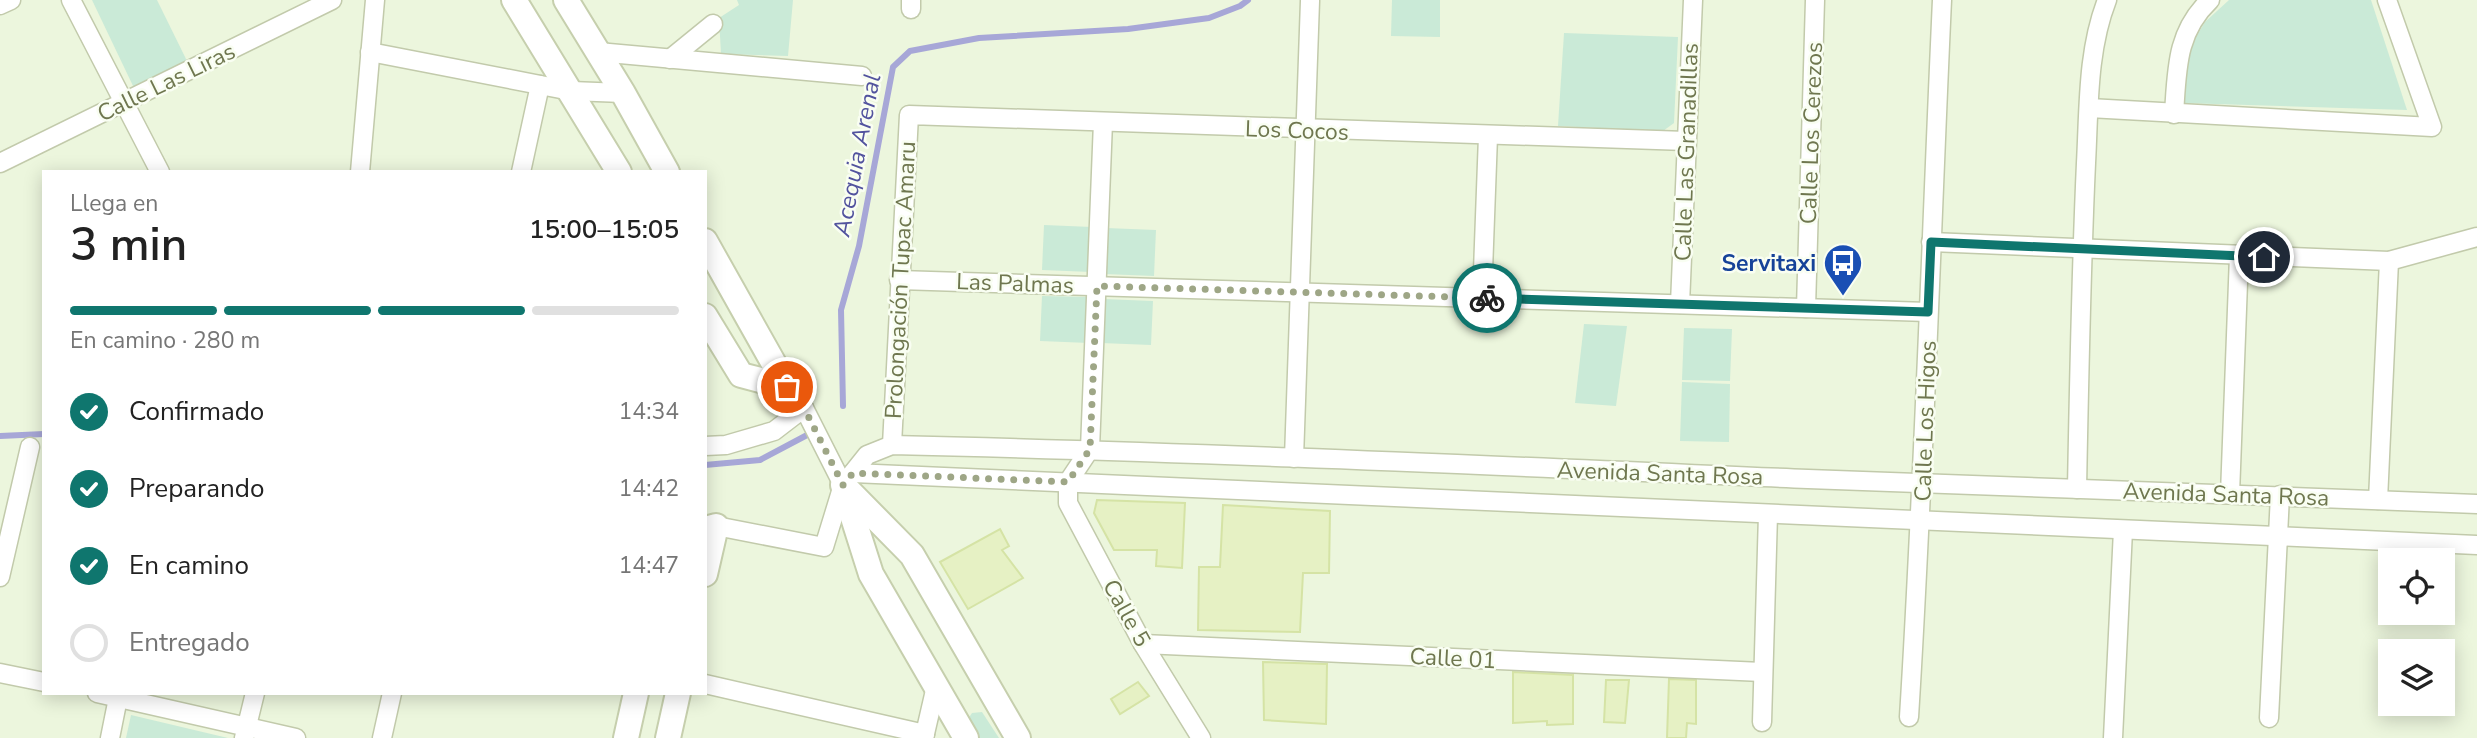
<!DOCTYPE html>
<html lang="es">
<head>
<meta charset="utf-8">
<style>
	:root { --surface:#fff; --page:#f6f6f6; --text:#222; --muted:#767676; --line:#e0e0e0; --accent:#0f766e }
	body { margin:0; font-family:"Nunito Sans",sans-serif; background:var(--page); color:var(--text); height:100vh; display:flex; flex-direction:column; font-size:26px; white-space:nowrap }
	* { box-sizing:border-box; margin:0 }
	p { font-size:23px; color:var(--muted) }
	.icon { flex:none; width:38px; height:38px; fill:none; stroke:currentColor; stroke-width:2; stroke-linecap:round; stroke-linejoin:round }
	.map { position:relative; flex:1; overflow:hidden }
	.sheet { position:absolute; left:42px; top:170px; width:665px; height:525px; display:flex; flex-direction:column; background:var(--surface); border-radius:0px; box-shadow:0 4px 18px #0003 }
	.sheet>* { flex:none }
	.buttons { position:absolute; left:2378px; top:548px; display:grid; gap:14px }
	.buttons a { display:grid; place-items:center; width:77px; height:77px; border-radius:0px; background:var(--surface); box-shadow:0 4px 18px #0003; font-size:35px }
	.pin { position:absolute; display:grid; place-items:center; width:60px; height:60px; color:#fff; margin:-30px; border:4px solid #fff; border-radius:50%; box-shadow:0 2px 7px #0007 }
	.courier { position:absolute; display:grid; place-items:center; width:70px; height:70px; margin:-35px; border:5px solid #0f766e; border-radius:50%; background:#fff; color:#222; box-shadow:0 2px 9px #0007 }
	.headline em { font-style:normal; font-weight:600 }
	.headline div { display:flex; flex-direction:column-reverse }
	.headline { display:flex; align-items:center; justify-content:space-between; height:119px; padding:0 28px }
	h1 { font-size:46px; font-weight:600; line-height:52px }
	.bar { display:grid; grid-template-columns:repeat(4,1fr); gap:10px 7px; align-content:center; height:84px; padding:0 28px }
	.bar i { height:9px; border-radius:5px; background:var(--line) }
	.bar .current { background:var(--accent) }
	.bar p { grid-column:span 4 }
	ol { padding:0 28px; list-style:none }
	li { display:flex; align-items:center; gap:21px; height:77px }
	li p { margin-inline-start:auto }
	li .icon { padding:7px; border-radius:50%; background:var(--accent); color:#fff; stroke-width:4 }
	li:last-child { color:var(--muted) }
	li i { width:38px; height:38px; border:4px solid var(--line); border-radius:50% }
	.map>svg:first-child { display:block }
</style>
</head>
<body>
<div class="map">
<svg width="2477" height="738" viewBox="0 0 2477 738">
	<rect width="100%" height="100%" fill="#f5fcec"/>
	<path fill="#ecf6dd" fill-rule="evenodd" d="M0,0H2477V738H0ZM44,172H705V693H44ZM2390,560H2443V612H2390ZM2390,651H2443V704H2390Z"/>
	<g fill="#caead7">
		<polygon points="92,0 157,0 187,61 134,88"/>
		<polygon points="737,0 793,0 788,56 721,54 719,18 739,5"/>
		<polygon points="1392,0 1440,0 1440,37 1391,36"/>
		<polygon points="2229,0 2371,0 2407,110 2183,103 2190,47 2205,22"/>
		<polygon points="1564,33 1678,37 1674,123 1663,131 1558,126"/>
		<polygon points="1044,225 1092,227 1091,272 1042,270"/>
		<polygon points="1106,228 1156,230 1154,276 1104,274"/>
		<polygon points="1042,296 1090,297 1089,343 1040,341"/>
		<polygon points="1103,299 1153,301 1151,345 1101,343"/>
		<polygon points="1584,324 1627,326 1616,406 1575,403"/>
		<polygon points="1684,328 1732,329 1730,381 1682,380"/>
		<polygon points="1682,382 1730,384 1729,442 1680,441"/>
		<polygon points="982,712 999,738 975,738 968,719 972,713"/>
		<polygon points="131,715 228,738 126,738"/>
	</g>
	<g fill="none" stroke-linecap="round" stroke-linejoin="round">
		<g stroke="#a7a7d7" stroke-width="6">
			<polyline points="843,406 841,310 859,246 893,67 910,51 979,38 1128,29 1209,18 1240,6 1248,0"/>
			<polyline points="0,436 44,434"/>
			<polyline points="705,465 760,460 809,434"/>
		</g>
	</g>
	<g fill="#e6f1c4" stroke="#d5e3a5" stroke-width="2">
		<polygon points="1097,500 1185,503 1182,568 1156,566 1157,550 1114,550 1094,513"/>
		<polygon points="1223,505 1330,511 1329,573 1303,573 1300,632 1198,630 1199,567 1220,567"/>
		<polygon points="1000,529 1009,546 1002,550 1023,578 968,609 940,562"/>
		<polygon points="1263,662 1327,664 1326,724 1264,720"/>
		<polygon points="1513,672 1573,675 1573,724 1547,725 1547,721 1513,723"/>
		<polygon points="1669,679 1696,680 1696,724 1687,723 1686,738 1667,738"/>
		<polygon points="1606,680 1629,680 1625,723 1604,722"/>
		<polygon points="1138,682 1149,696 1120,714 1111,699"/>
	</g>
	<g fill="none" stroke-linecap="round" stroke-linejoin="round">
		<g stroke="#c2caab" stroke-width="21">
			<g id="street">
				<polyline points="71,0 160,172"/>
				<polyline points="0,5 11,0"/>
				<polyline points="911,9 911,0"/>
				<polyline points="370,52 571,91 623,93"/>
				<polyline points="598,52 862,76"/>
				<polyline points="670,59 713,24"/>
				<polyline points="2089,108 2432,127 2387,0"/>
				<path d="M2174,114C2177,70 2176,32 2210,0"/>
				<polyline points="1103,122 1090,449 1068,482 1068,503 1143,644 1201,738"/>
				<polyline points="0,163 332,0"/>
				<polyline points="360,172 375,0"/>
				<polyline points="521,172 540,85"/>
				<polyline points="1931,242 2389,261 2477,237"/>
				<polyline points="899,280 1928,312"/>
				<polyline points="1482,298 1488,136"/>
				<polyline points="1680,304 1693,0"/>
				<polyline points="1806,308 1815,0"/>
				<polyline points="787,387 804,408 843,485"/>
				<polyline points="892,445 909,115 1686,141"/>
				<polyline points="705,446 726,445 774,431 804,408"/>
				<polyline points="1294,458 1310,1"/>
				<polyline points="853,473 2477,545"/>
				<path d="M2077,489C2079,381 2081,272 2086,163C2089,109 2087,51 2107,0"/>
				<polyline points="2230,494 2239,256"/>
				<polyline points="2378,500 2389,261"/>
				<path d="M716,526L824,547L843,485L867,455L892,445C1198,452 1503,466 1808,479C2031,488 2254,494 2477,504"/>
				<polyline points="0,577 30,447"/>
				<polyline points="1143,644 1762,672"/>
				<polyline points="0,673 44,682"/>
				<polyline points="705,684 925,734"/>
				<polyline points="97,693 296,738"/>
				<path d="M1909,717C1924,478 1931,239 1942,0"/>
				<polyline points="2269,718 2280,495"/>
				<polyline points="1762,722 1768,514"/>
				<polyline points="110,738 119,693"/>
				<polyline points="244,738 255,693"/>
				<polyline points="382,738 392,693"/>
				<polyline points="924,738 936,686"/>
				<polyline points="2113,738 2123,530"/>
			</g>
		</g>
		<g stroke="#c6cfad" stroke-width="28">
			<g id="secondary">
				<polyline points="514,0 619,172"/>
				<polyline points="566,0 623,93 667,172"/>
				<polyline points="705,241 787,387"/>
				<polyline points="705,316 741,375 787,387"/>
				<polyline points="843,485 912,555 1018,738"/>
				<polyline points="844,489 871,574 966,738"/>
				<polyline points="705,529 716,526 705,574"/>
				<polyline points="626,738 636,693"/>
				<polyline points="668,738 678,693"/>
			</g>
		</g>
		<use href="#street" stroke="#fff" stroke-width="18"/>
		<use href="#secondary" stroke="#fff" stroke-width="24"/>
	</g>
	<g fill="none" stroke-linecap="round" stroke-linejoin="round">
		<polyline stroke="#9ea686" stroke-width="7" stroke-dasharray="0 12.6" points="787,387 804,408 843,485 853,473 1068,482 1090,449 1097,286 1487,298"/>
		<polyline stroke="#0f766e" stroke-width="9" points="1487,298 1928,312 1931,242 2264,257"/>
	</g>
	<defs>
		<g id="bus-pin" transform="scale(2.0125)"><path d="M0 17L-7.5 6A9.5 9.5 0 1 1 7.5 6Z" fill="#1a4fb4" stroke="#f9fef2"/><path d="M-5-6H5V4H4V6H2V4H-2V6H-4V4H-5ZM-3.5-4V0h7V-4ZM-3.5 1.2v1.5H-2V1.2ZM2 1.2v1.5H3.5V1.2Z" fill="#fff"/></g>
	</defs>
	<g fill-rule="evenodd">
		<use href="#bus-pin" x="1843" y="263"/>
	</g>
	<g text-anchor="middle" stroke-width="5" stroke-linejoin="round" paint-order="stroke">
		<g font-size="23" fill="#6f774f" stroke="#f9fef2">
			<text transform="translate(166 82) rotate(-26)" y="8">Calle Las Liras</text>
			<text transform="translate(1297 130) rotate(2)" y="8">Los Cocos</text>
			<text transform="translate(1811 133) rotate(-88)" y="8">Calle Los Cerezos</text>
			<text transform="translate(1686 152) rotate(-88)" y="8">Calle Las Granadillas</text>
			<text transform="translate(900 280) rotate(-87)" y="8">Prolongación Tupac Amaru</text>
			<text transform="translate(1015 283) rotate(2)" y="8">Las Palmas</text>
			<text transform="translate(1925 421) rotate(-88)" y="8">Calle Los Higos</text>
			<text transform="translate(1660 473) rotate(2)" y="8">Avenida Santa Rosa</text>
			<text transform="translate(2226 494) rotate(2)" y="8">Avenida Santa Rosa</text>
			<text transform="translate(1127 613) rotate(61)" y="8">Calle 5</text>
			<text transform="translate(1453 658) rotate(3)" y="8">Calle 01</text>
		</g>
		<g font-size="23" font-weight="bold" fill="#164399" stroke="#f9fef2" text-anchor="end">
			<text x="1816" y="271">Servitaxi</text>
		</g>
		<g font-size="24" font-style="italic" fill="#52539e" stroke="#f9fef2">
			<text transform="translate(857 155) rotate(-79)" y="8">Acequia Arenal</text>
		</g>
	</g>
</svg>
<div class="buttons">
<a><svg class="icon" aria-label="locate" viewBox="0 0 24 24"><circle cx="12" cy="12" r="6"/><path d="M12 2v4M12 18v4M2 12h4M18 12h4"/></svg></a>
<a><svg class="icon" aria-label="layers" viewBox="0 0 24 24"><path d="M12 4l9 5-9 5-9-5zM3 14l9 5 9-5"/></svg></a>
</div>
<div class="pin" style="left:787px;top:387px;background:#ea580c"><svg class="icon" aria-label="bag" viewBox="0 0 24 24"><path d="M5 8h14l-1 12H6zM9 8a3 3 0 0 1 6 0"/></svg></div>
<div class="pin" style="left:2264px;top:257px;background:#1f2937"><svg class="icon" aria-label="home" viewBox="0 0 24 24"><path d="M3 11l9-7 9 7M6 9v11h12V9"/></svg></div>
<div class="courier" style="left:1487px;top:298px"><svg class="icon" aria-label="bike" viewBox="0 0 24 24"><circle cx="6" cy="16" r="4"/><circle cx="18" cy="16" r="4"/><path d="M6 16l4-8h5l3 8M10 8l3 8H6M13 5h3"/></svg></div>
<section class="sheet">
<div class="headline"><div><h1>3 min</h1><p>Llega en</p></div><em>15:00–15:05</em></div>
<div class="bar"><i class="current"></i><i class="current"></i><i class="current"></i><i></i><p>En camino · 280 m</p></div>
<ol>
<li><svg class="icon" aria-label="check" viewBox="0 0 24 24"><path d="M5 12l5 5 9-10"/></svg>Confirmado<p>14:34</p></li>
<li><svg class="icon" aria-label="check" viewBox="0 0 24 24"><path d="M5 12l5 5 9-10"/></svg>Preparando<p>14:42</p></li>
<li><svg class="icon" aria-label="check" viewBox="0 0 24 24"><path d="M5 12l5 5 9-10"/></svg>En camino<p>14:47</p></li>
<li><i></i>Entregado</li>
</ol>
</section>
</div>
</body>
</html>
